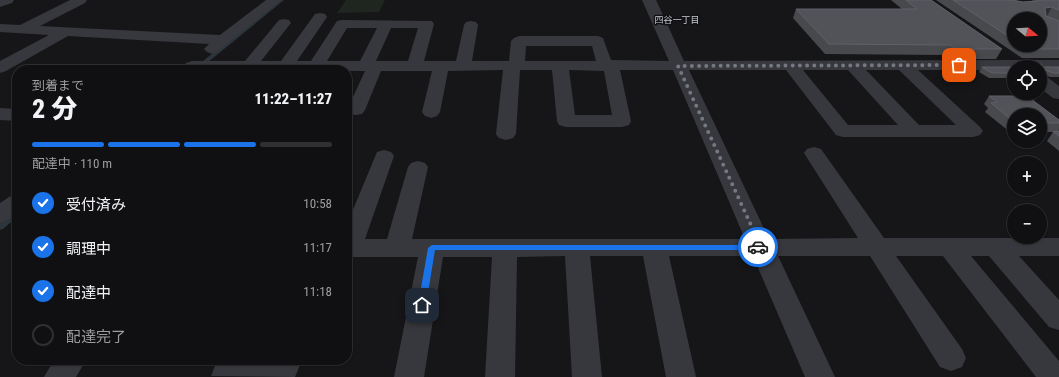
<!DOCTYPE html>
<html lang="ja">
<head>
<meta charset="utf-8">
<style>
	:root { --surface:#101012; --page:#19191b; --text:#f1f3f6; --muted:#9c9d9f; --line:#303032; --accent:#1a73e8 }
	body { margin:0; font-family:"Roboto Condensed","Noto Sans JP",sans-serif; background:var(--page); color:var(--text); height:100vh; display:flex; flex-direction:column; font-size:15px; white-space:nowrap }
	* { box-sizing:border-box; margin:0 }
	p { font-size:13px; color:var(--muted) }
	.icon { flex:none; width:22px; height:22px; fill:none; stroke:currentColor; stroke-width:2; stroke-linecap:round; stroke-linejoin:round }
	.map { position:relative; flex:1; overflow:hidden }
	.panel { position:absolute; left:12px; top:65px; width:340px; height:300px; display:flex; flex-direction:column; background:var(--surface); border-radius:16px; box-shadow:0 1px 3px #0004,0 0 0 1px var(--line) }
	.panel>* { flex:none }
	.needle { width:26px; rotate:108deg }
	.buttons { position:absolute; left:1007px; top:12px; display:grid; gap:8px }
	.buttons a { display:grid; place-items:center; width:40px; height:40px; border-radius:50%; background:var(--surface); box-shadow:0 1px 3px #0004,0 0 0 1px var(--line); font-size:20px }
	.pin { position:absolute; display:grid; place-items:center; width:34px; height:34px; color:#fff; margin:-17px; border-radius:8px; box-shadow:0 2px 6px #0006 }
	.courier { position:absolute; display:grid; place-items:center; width:40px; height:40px; margin:-20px; border:3px solid #1a73e8; border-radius:50%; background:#fff; color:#222; box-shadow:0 1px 5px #0007 }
	.summary em { font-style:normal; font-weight:800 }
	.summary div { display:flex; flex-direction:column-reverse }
	.summary { display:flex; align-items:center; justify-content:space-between; height:68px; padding:0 20px }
	h1 { font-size:26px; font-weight:800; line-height:30px }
	.bar { display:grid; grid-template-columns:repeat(4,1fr); gap:6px 4px; align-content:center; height:48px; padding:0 20px }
	.bar i { height:5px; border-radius:3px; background:var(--line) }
	.bar .selected { background:var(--accent) }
	.bar p { grid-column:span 4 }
	ol { padding:0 20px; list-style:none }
	li { display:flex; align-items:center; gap:12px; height:44px }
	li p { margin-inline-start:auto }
	li .icon { padding:4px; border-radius:50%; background:var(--accent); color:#fff; stroke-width:4 }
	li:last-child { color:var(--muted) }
	li i { width:22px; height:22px; border:2px solid var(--line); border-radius:50% }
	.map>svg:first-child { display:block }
</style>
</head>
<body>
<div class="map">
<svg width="1059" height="377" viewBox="0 0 1059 377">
	<rect width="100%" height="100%" fill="#161618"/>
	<polygon fill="#1e261f" points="346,0 385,0 379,12 337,13"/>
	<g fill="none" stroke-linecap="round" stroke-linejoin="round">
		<g fill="#2c353c" fill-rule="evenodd">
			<polygon points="279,0 284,0 202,67 198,67 198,65"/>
			<polygon points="14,211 17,211 17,217 3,229 0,230 0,223"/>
		</g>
		<g fill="#37383d" fill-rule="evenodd">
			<polygon points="0,0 14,0 12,3 0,7"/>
			<polygon points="70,0 87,0 85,3 40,26 220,35 266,0 281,0 217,52 212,54 207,52 204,49 209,44 68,36 6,71 0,73 0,61 49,35 0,32 0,24 20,25"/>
			<path d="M642,0H656L684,61L1059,60V70H1040V67H1014V70H918L980,127L983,131L980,135L973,137H843L836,135L786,70H689L769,239L858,238L804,153L807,149L814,147L821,149L884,238H1059V256H1019L1059,300V330L1049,327L989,256H971L1059,361V377H1036L943,256H896L962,349L966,358L962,367L951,371L940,367L870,256H778L835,377H805L753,256H669L696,377H666L643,256H590L602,377H572L565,256L517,257L515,377H485L492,257H443L424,377H394L418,257H347V224L377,152L384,150L391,152L394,156L365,239H387L408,167L411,163L418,161L425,163L428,167L412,239H745L673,70H620L631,121L629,125L622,127H566L559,125L557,121L552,70H520L516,134L513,138L506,140L499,138L496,134L503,70L448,71L440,112L437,116L431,118L425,116L422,112L432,71H381L365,110L362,114L356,115L350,114L347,110L365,71L189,70L184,66L186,63L192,61H245L279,20L284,19L289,20L291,23L261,61H281L315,14L320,13L325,14L327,17L297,61H311L337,21L342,20L432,21L434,24L424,61H456L464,25L466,22L471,21L476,22L478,25L472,61H509L511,41L514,38L519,36H598L603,38L611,60L669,61ZM347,28H377L360,61H327ZM391,28H418L408,61H376ZM526,46H592L596,61H525ZM569,70L604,71L612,115H575ZM803,70H848L898,125H848ZM866,70H899L956,125H919Z"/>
			<polygon points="1040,75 1046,76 1059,86 1059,99 1053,98 1040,88"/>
			<polygon points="0,108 17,109 17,121 0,120"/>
			<polygon points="17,195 17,214 8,220 0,223 0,203 9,197"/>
			<polygon points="54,360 86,360 76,377 44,377"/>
			<polygon points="272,360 302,360 295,377 211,376 215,366 226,362 271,362"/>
		</g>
	</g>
	<g fill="#47494d" fill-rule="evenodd">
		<polygon points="891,0 930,0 1002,49 996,59 950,59 945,55 825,54 793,18 796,9 902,9"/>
		<path d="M936,0H1012L1023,2L1034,1L1031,0H1059V21L1046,16L1059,21V58H1022ZM1014,19L1040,45H1014Z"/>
		<polygon points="982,67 1014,67 1014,78 989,78 979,72"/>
		<polygon points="1040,67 1059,67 1059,77 1050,77 1041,74 1040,75"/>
		<polygon points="989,96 1027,96 1059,120 1059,129 1058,132 1059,131 1059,151 1047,141 1053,132 1040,132 1040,115 1014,115 1014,132 1010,132 985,112 988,108 984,104"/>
	</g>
	<polygon fill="#2f3033" points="1052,7 1047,16 1040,17 1045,8"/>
	<g fill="#525359" stroke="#5f6168">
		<polygon points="906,0 931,0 1002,49 955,49 950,45 829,44 796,9 917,9"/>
		<polygon points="953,0 1012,0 1023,2 1038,1 1039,0 1059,0 1059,10 1052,7 1045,8 1046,16 1059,21 1059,49 1028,49 1022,45 1040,45 1040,19 1014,19 1014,40"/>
		<polygon points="1018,64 1041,64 1043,67 1059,67 1059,73 1053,73 1043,69 1041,73 1040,73 1040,67 1017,67"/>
		<polygon points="982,67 1014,67 1014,73 992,73"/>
		<polygon points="989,96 1027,96 1059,120 1059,123 1040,123 1040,115 1014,115 1014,122 991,103 997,102"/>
		<polygon points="1059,131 1059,136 1053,132"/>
	</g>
	<polygon fill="#1a73e8" points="432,245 758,245 762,247 758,250 435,250 426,305 422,308 418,305 428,248"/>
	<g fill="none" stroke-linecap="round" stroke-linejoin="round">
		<polyline stroke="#757880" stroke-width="4" stroke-dasharray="0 7.2" points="758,247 761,247 678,66 959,65"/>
	</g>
	<g text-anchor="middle" stroke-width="3" stroke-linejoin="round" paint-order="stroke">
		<g font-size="9" fill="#c9ccd4" stroke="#111113">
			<text x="677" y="23">四谷一丁目</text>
		</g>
	</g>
</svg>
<div class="buttons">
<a><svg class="needle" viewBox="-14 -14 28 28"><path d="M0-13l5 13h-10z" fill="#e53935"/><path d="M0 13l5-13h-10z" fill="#9c9d9f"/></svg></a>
<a><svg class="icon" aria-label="locate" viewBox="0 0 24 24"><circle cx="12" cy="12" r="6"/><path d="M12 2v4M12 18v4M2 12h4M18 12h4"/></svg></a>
<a><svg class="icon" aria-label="layers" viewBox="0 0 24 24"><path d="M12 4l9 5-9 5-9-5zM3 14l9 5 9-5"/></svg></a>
<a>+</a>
<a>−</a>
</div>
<div class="pin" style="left:959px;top:65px;background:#ea580c"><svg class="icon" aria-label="bag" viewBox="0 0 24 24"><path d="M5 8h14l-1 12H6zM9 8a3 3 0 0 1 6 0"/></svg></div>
<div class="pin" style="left:422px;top:305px;background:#1f2937"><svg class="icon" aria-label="home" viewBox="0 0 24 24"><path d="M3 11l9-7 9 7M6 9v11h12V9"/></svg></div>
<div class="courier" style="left:758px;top:247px"><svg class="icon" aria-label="car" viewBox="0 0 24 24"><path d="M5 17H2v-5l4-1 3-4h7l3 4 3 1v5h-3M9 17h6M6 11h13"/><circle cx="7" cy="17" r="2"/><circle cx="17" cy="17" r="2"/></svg></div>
<section class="panel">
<div class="summary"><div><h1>2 分</h1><p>到着まで</p></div><em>11:22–11:27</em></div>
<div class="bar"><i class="selected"></i><i class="selected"></i><i class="selected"></i><i></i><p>配達中 · 110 m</p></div>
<ol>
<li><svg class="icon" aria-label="check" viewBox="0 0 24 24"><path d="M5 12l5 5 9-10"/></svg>受付済み<p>10:58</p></li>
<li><svg class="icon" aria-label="check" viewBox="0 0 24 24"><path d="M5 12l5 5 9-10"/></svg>調理中<p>11:17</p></li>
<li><svg class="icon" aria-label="check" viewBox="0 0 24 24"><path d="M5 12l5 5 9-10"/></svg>配達中<p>11:18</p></li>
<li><i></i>配達完了</li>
</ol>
</section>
</div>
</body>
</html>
